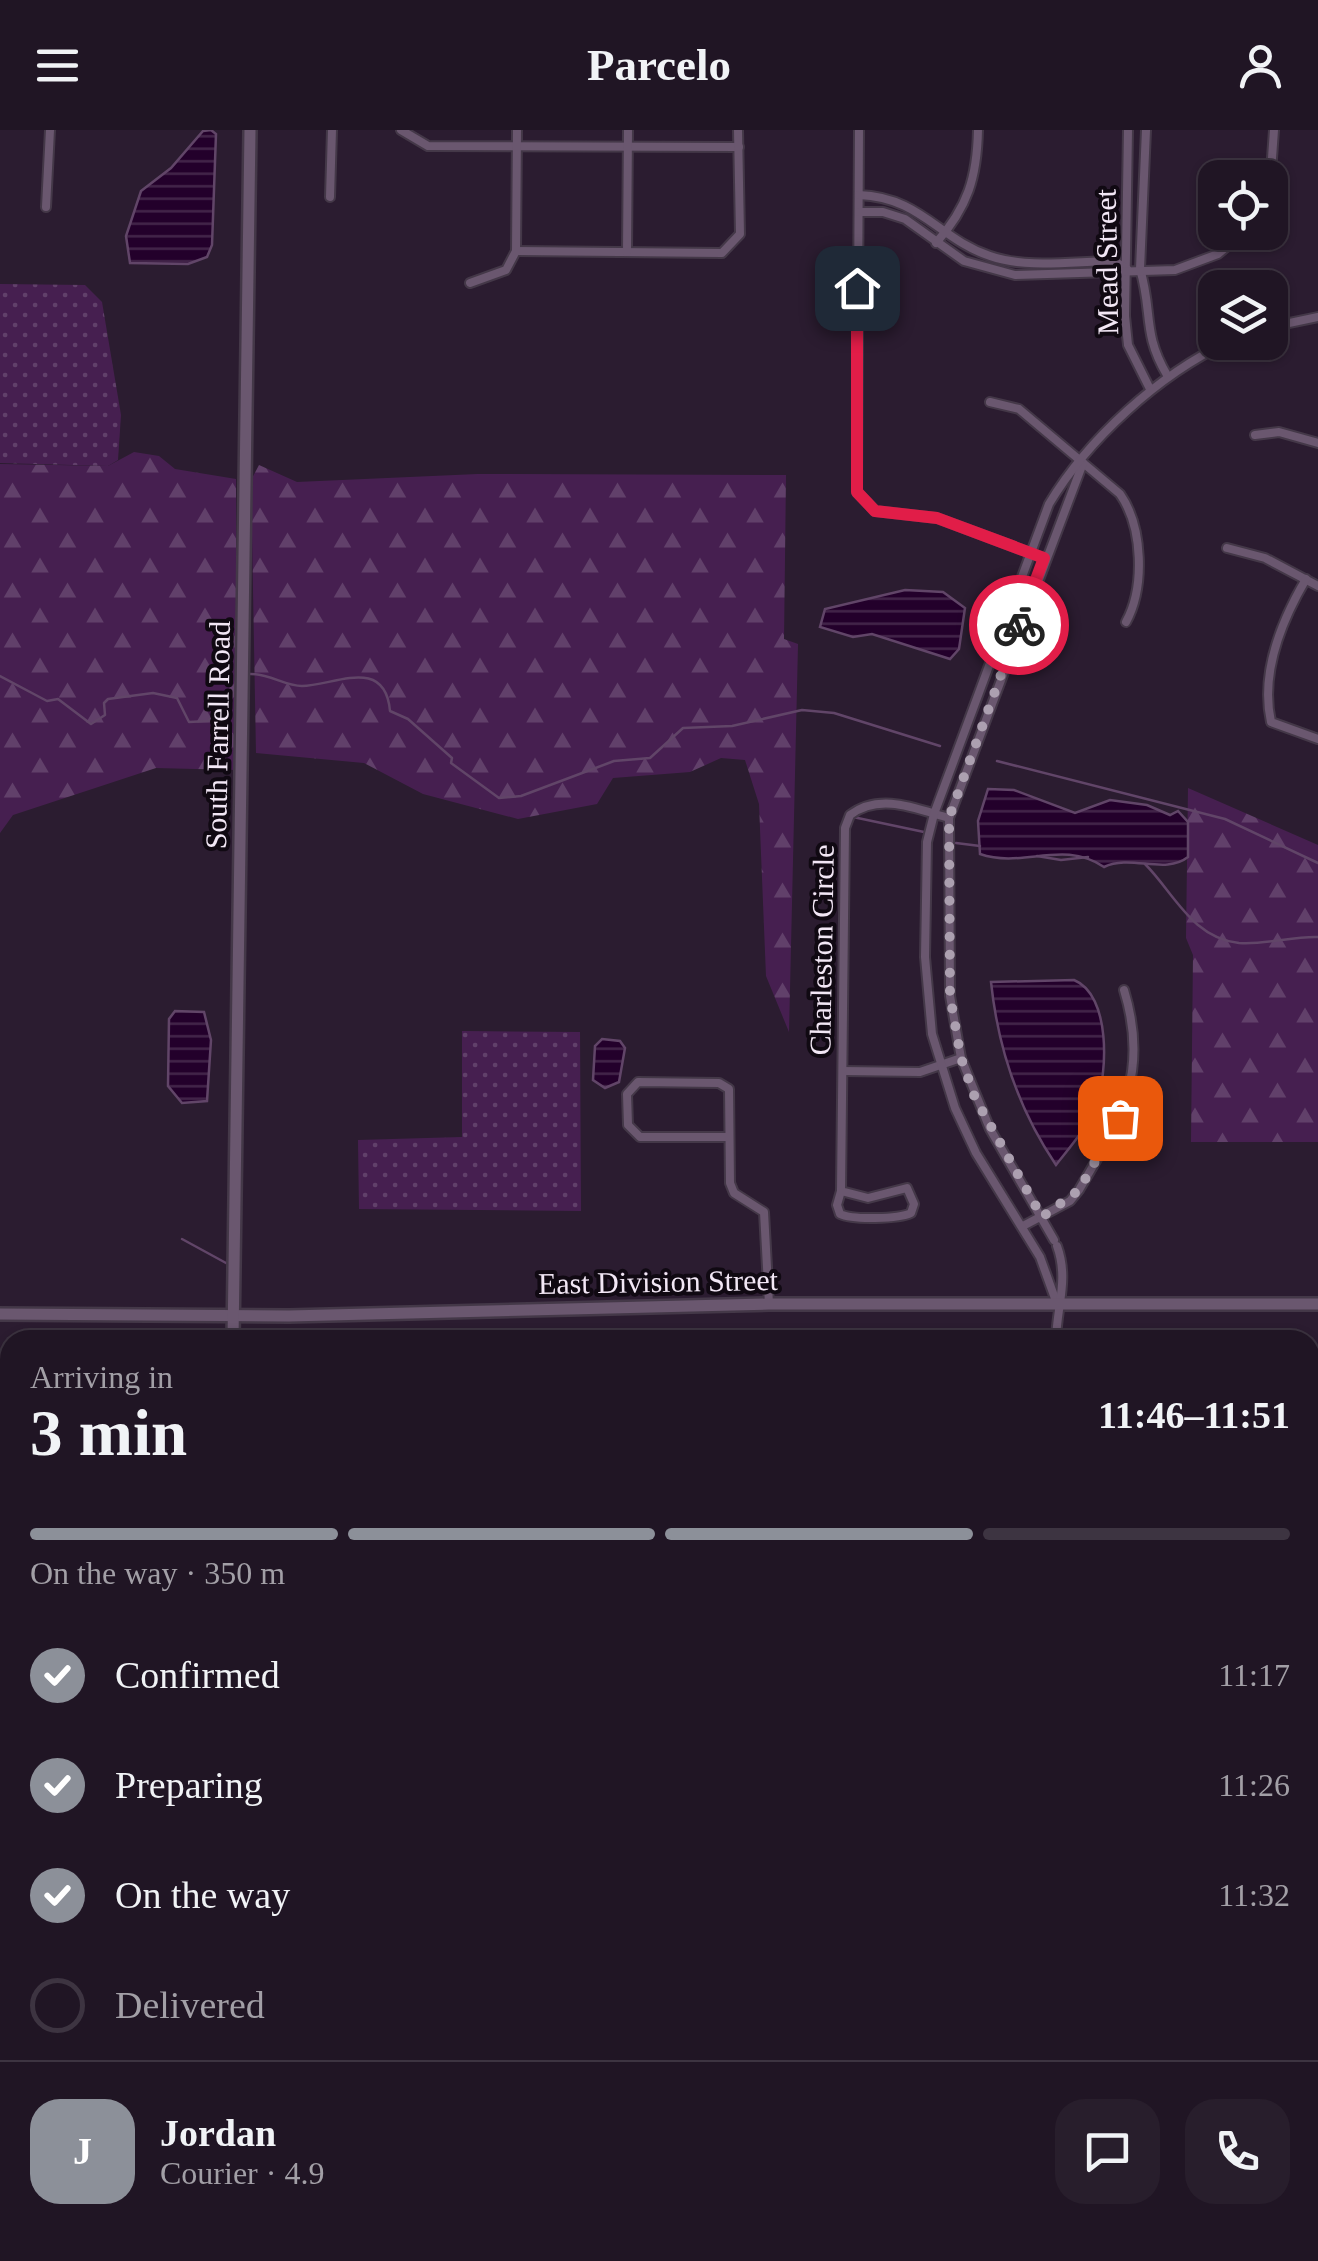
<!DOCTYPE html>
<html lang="en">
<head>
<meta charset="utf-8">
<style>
	:root { --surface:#201524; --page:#281e2c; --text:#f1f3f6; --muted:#a29fa6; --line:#3d3441; --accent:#8c9099 }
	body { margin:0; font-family:"Times New Roman",serif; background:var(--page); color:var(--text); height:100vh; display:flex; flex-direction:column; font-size:38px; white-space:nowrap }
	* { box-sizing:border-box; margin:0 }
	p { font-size:32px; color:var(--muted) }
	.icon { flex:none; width:55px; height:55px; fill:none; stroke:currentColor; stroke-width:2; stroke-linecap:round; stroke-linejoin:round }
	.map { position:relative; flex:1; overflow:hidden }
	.details { position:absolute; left:0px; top:1200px; width:1320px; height:932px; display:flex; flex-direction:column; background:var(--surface); border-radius:30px 30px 0 0; box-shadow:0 2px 8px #0004,0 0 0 2px var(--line) }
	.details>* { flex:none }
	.controls { position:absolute; left:1198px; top:30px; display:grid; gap:20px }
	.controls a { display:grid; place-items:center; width:90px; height:90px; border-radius:20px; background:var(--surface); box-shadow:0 2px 8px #0004,0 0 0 2px var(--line); font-size:50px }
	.pin { position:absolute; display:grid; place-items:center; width:85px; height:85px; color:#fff; margin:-42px; border-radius:20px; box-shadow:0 5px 15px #0006 }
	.courier { position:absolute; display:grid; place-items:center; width:100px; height:100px; margin:-50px; border:8px solid #e11d48; border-radius:50%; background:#fff; color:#222; box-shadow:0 2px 12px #0007 }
	.summary em { font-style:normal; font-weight:700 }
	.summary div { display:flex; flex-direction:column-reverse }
	.summary { display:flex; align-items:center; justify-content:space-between; height:170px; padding:0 30px }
	h1 { font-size:65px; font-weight:700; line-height:75px }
	.bar { display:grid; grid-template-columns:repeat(4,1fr); gap:15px 10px; align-content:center; height:120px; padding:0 30px }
	.bar i { height:12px; border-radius:8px; background:var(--line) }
	.bar .on { background:var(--accent) }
	.bar p { grid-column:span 4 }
	.line { display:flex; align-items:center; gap:25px; padding:0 30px; border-top:2px solid var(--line) }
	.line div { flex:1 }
	.round { display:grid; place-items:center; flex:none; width:105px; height:105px; border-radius:30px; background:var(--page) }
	ol { padding:0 30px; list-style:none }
	li { display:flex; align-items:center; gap:30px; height:110px }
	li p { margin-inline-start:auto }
	li .icon { padding:10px; border-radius:50%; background:var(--accent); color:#fff; stroke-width:4 }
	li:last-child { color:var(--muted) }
	li i { width:55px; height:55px; border:5px solid var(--line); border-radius:50% }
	header { display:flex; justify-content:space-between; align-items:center; height:130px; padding:0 30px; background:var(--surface); font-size:45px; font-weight:700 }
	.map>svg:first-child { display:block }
</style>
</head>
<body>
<header><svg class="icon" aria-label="menu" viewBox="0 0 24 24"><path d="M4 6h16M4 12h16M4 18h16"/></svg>Parcelo<svg class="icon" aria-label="person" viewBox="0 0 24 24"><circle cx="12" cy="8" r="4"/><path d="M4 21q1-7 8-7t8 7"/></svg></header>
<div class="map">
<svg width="1318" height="2131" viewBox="0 0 1318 2131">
	<defs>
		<pattern id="grass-dots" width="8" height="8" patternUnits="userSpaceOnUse" patternTransform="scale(2.5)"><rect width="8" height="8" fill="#461f50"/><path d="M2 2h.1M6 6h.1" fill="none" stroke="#61406a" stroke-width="1.8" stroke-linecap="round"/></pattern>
		<pattern id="forest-firs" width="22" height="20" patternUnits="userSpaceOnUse" patternTransform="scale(2.5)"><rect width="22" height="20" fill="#461f50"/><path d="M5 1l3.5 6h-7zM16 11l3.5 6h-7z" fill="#61406a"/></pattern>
		<pattern id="water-rules" width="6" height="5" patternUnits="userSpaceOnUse" patternTransform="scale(2.5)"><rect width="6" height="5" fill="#23002b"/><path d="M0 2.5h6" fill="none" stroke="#43254a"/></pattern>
	</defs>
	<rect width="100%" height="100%" fill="#2b1c30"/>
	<g fill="url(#grass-dots)">
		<polygon points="0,154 85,155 102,172 121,285 118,330 108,336 0,333"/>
		<polygon points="462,901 580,902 581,1081 359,1079 358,1010 462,1007"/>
	</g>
	<g fill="url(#forest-firs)">
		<polygon points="134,322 159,326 175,339 236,349 236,640 156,638 13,685 0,703 0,334 108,336"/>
		<polygon points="259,335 297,352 478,344 786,345 784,509 798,514 789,902 766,846 759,674 745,630 721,628 690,642 613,648 597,674 518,689 423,664 364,633 256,623 251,350"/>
		<polygon points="1188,658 1318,715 1318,1012 1191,1012 1193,825 1186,808"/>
	</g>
	<g fill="url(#water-rules)" stroke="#614568" stroke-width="2.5">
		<polygon points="211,0 216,4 212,115 207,127 188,134 130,133 126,106 141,61 171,38 203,1"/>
		<polygon points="905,460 943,462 965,478 959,519 950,529 872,504 853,507 820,497 825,479"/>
		<path d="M988,659L1014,660L1075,683L1110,670L1147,675L1170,685L1178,681L1188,692V727C1165,745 1131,724 1104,737C1062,709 1024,739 980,724L978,691Z"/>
		<path d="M1074,850C1111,865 1108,943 1096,975C1088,997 1070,1017 1056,1035C1018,979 998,919 991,852Z"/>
		<polygon points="204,882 211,910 207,971 182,973 168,956 169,889 175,881"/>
		<polygon points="602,909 620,911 625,918 619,952 605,958 593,950 595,916"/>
	</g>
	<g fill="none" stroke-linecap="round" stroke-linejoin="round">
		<g stroke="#614568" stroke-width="2.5">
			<path d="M249,544C269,543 284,556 302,556C333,556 385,525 390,581L408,589L452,628L451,633L499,668L521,666L614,631L650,628L683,598L732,596L802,580L834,583L940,616"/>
			<polyline points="0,546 47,571 58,569 91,594 105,585 104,573 108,569 153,563 177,568 189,592 208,591 231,570 236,551"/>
			<polyline points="997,631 1225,689 1318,733"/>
			<polyline points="853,687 924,702"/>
			<polyline points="956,713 980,716"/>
			<polyline points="1037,726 1061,730 1088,727"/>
			<path d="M1145,734C1174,763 1192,808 1239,813C1266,815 1293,806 1318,807"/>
			<polyline points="182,1109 226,1133"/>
		</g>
		<g stroke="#443848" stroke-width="12">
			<g id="street">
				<polyline points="401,0 428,16 739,17"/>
				<polyline points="859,0 857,362 875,381 937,388 1044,428"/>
				<polyline points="1128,0 1125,186 1128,215 1150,259"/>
				<path d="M1146,0L1140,139C1153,182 1142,203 1167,245"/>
				<polyline points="1270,56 1274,0"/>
				<path d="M859,65C920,67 939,109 990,126C1026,139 1076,131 1114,131L1127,139"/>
				<polyline points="330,67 332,0"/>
				<polyline points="46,77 50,0"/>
				<polyline points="859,82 883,82 905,89 964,131 1015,145 1175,140 1218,124 1244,102"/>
				<path d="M936,113C968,77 977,47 978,0"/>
				<polyline points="516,121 722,123 740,104 738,0"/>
				<polyline points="627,122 628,0"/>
				<polyline points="470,153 506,140 516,121 517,0"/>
				<polyline points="1270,197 1318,187"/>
				<path d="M990,272L1019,279L1120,364C1143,397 1145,457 1126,492"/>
				<polyline points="1255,305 1279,302 1318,313"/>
				<polyline points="1227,418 1265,428 1318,456"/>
				<path d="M1306,449C1282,490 1260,543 1271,592L1318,609"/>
				<polyline points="843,941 920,942 961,928"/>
				<polyline points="729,1007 640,1007 628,995 627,964 638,952 719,953 729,959 730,1053 734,1063 764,1082 769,1174"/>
				<path d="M841,1061L868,1068L907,1058L914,1074L911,1083C899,1089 852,1090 840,1084L837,1075L841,1061L845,698L850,685C880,662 917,679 949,688"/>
				<path d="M1023,1096L1070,1071L1079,1060C1120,990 1150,945 1124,860"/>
				<polyline points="1054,1110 990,999 961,928 950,866 949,688 1083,333"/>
				<path d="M1057,1174L1040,1127L976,1023L955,978L932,904L925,827L927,712L934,684L1049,374C1088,309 1158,245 1228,212"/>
				<path d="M1056,1210C1057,1175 1069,1149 1057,1116"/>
				<polyline points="1310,1335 1318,1335"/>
				<polyline points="0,1348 10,1348"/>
				<polyline points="0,1473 10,1473"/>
				<polyline points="0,1701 10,1701"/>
				<polyline points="1310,1742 1318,1742"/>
				<polyline points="0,1864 10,1864"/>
				<polyline points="1310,1880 1318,1880"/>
				<polyline points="1310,2013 1318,2013"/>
				<polyline points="51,2122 53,2131"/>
			</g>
		</g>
		<g stroke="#443848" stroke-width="16">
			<g id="secondary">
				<polyline points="0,1184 289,1186 769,1174 1318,1174"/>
				<polyline points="233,1210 250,0"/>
				<polyline points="229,2131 229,2122"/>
			</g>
		</g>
		<use href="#street" stroke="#6a576f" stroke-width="8"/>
		<use href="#secondary" stroke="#6a576f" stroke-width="11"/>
	</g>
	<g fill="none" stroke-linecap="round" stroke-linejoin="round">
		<polyline stroke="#aca0b0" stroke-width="10" stroke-dasharray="0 18" points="1019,495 949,688 950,866 961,928 975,968 1042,1087 1079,1060 1120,988"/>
		<polyline stroke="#e11d48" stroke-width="12" points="857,158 857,362 875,381 937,388 1044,428 1019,495"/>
	</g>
	<g text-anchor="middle" stroke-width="8" stroke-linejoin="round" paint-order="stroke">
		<g font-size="30" fill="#f2e7f5" stroke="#100912">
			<text transform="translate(1107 132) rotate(-91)" y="10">Mead Street</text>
			<text transform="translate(218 605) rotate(-89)" y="10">South Farrell Road</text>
			<text transform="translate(822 820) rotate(-89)" y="10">Charleston Circle</text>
			<text transform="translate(658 1152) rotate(-1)" y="10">East Division Street</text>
		</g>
	</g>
</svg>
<div class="controls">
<a><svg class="icon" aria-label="locate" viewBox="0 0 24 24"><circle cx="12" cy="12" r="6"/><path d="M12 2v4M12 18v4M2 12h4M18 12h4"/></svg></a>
<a><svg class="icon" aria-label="layers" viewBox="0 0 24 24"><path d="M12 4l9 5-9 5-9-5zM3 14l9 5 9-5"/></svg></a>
</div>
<div class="pin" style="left:1120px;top:988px;background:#ea580c"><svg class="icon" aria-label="bag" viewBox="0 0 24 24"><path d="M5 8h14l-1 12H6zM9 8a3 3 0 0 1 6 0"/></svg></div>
<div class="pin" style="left:857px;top:158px;background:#1f2937"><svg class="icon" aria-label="home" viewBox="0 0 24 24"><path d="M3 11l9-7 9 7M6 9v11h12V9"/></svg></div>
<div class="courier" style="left:1019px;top:495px"><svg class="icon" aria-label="bike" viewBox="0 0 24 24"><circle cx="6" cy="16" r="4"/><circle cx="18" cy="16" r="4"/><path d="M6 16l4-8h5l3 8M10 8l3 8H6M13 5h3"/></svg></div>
<section class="details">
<div class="summary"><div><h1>3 min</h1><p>Arriving in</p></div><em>11:46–11:51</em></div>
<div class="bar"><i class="on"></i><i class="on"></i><i class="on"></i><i></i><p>On the way · 350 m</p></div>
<ol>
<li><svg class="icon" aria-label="check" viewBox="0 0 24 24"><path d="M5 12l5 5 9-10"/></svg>Confirmed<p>11:17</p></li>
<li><svg class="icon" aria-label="check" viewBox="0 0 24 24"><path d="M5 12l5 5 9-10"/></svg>Preparing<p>11:26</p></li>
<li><svg class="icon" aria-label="check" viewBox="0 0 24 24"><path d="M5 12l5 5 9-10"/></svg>On the way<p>11:32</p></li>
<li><i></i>Delivered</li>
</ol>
<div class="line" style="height:180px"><b class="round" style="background:var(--accent);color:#fff">J</b><div><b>Jordan</b><p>Courier · 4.9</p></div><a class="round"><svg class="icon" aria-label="chat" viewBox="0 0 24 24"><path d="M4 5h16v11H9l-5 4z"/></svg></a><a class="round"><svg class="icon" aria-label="phone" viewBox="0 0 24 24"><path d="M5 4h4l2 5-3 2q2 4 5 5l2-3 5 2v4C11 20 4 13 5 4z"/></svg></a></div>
</section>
</div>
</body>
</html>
